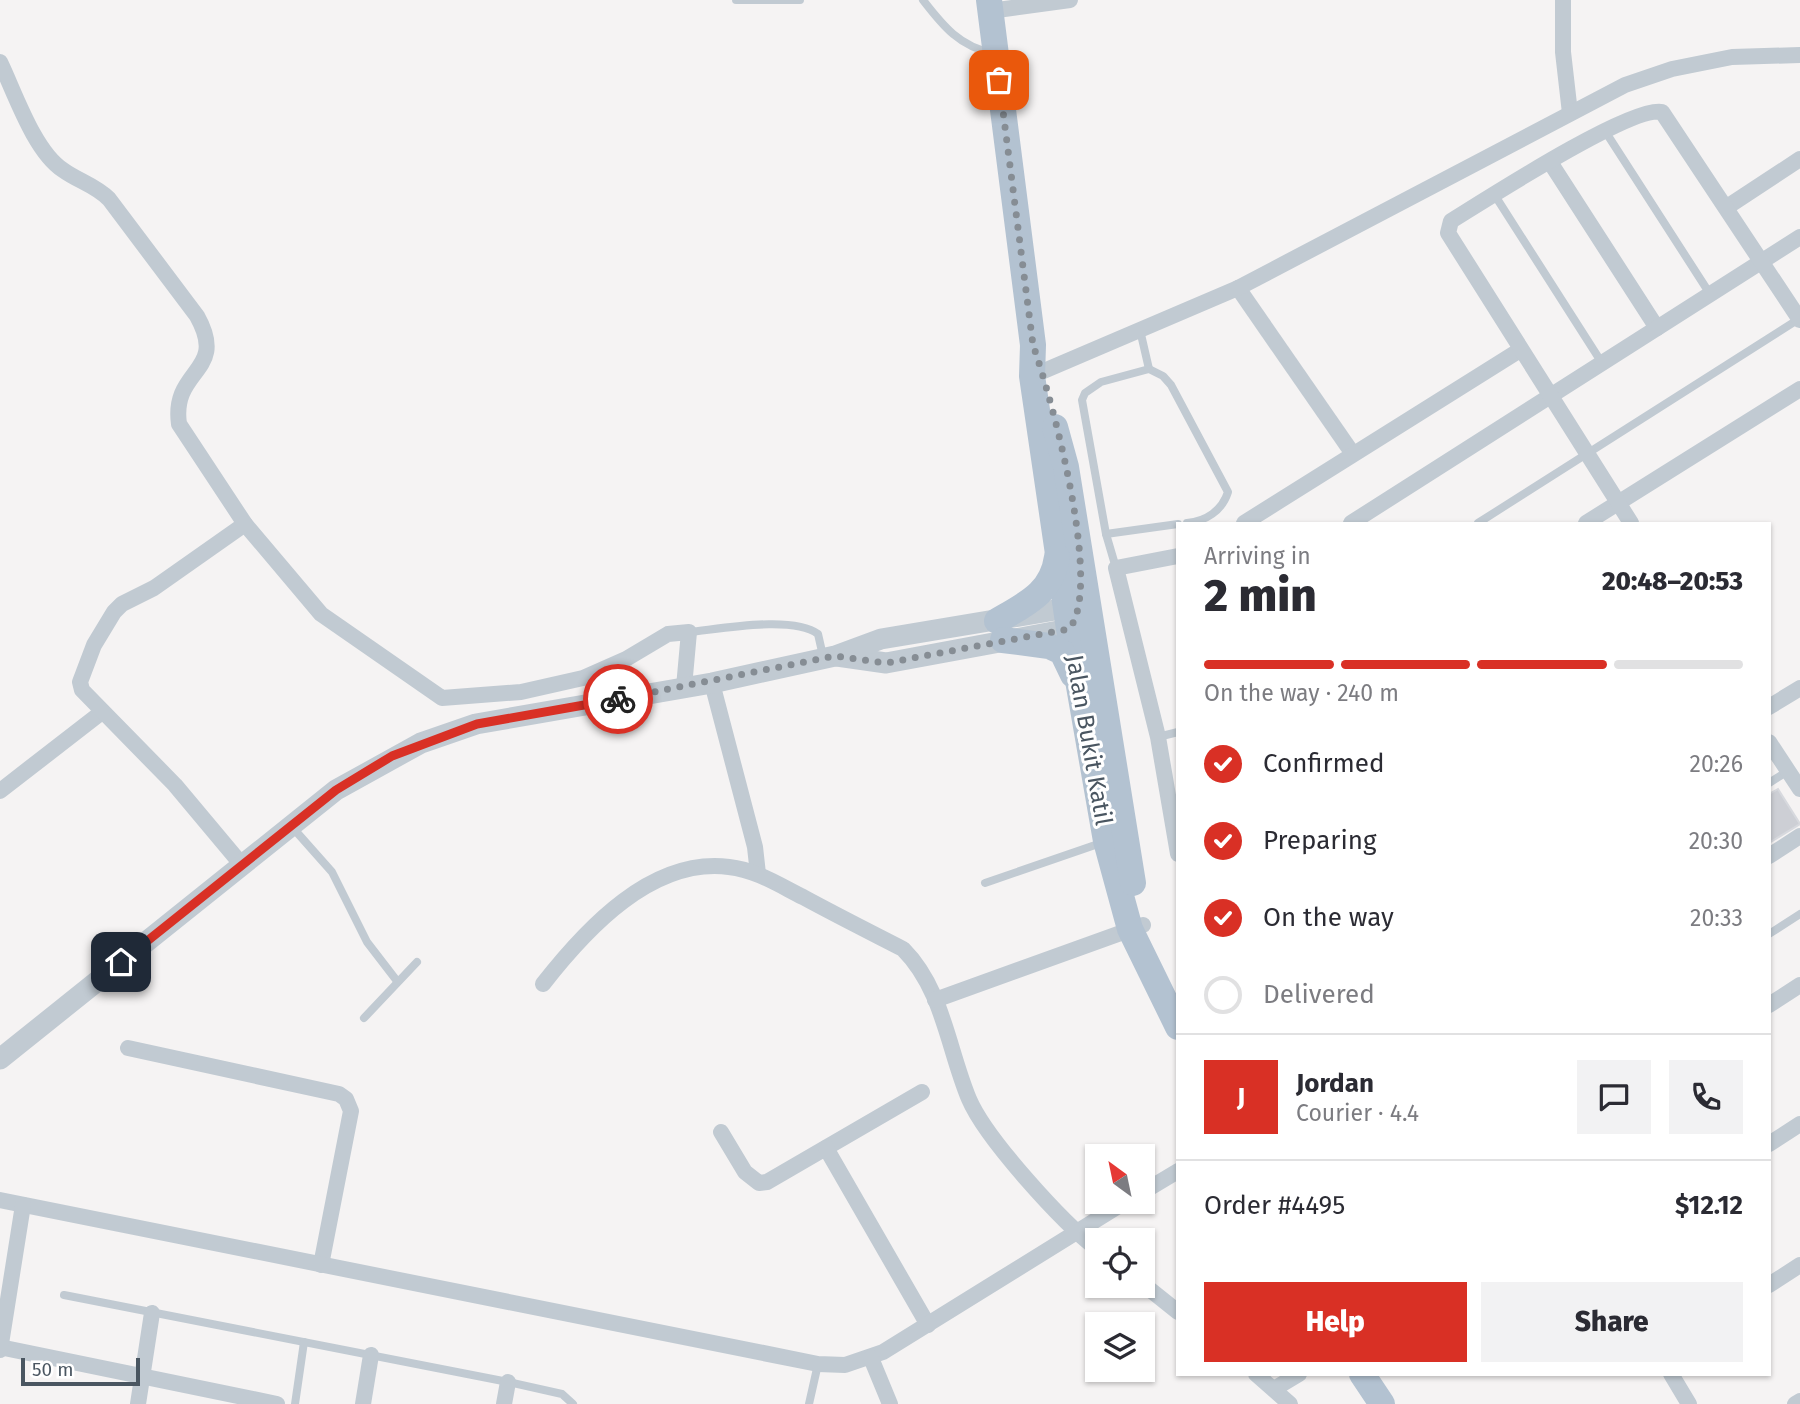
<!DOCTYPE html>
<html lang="en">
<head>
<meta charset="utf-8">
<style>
	:root { --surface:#fff; --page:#f2f2f3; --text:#2b2b33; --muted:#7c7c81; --line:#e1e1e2; --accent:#d93025 }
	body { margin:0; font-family:"Fira Sans",sans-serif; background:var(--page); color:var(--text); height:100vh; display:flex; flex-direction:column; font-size:26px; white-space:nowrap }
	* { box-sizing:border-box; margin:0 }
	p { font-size:23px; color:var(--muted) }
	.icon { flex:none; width:38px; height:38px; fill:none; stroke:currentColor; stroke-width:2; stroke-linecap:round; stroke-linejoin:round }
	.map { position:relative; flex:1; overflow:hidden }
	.details { position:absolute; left:1176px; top:522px; width:595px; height:854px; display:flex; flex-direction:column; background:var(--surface); border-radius:0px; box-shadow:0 2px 5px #0004 }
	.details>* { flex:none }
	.needle { width:46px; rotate:327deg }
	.controls { position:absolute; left:1085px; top:1144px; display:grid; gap:14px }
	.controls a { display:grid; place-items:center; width:70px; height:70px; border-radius:0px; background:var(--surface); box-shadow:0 2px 5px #0004; font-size:35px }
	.scale { position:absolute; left:21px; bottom:18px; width:119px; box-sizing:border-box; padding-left:7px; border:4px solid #4a5661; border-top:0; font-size:19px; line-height:24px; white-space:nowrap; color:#4a5661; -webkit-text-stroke:5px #fff; paint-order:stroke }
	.pin { position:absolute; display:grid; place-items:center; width:60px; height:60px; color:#fff; margin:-30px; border-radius:14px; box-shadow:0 4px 10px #0006 }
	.courier { position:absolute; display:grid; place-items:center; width:70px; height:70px; margin:-35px; border:5px solid #d93025; border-radius:50%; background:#fff; color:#222; box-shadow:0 2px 9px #0007 }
	.head em { font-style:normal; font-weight:800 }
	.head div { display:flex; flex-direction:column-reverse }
	.head { display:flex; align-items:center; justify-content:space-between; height:119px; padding:0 28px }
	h1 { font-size:46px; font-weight:800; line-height:52px }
	.bar { display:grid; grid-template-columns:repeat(4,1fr); gap:10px 7px; align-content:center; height:84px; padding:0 28px }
	.bar i { height:9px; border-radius:5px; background:var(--line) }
	.bar .active { background:var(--accent) }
	.bar p { grid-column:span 4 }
	.line { display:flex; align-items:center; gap:18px; padding:0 28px; border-top:2px solid var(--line) }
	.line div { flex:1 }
	.round { display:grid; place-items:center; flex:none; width:74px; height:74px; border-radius:0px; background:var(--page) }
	ol { padding:0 28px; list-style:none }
	li { display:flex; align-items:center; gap:21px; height:77px }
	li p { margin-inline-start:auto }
	li .icon { padding:7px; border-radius:50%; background:var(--accent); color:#fff; stroke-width:4 }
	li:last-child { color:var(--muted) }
	li i { width:38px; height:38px; border:4px solid var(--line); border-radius:50% }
	.action { display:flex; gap:14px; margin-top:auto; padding:14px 28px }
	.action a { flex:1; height:80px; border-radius:0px; background:var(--accent); color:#fff; font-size:28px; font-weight:800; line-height:80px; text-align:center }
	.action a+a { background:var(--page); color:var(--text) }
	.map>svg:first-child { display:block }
</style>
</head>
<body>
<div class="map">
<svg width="1800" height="1404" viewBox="0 0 1800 1404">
	<rect width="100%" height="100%" fill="#f5f3f3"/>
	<polygon fill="#cdcfd5" stroke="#d7d9de" stroke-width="2" points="1778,789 1800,824 1769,843 1769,794"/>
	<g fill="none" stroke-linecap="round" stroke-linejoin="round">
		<g stroke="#c1cad2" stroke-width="8">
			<polyline points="736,0 800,0"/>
			<path d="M923,0C943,26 960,47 993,53"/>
			<polyline points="1605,131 1710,294"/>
			<polyline points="1494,194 1602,363"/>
			<polyline points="1140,330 1149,369"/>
			<polyline points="1478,523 1799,319"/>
			<polyline points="1106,534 1178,524"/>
			<path d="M1116,568L1106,534L1082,400L1085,393L1101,382L1149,369L1163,376L1171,385L1228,492C1222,511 1206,521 1187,523"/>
			<path d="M689,632C720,629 793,615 818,634L823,656"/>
			<polyline points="1158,737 1178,732"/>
			<polyline points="1769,783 1788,771"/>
			<polyline points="293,828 332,872 367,942 397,981"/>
			<polyline points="985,883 1101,843"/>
			<polyline points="1769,934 1800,914"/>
			<polyline points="364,1018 417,962"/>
			<polyline points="64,1295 508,1382 562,1394 573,1404"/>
			<polyline points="295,1404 304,1342"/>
			<polyline points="809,1404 818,1364"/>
		</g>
		<g stroke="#c1cad2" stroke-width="16">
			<polyline points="1563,0 1563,52 1570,113"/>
			<polyline points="990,11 1070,0"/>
			<path d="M0,62C15,93 34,151 63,170C78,181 95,185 109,199L197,316C229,373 171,368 179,424L245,524L321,614L442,698L521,692L583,678L626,659L668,634L689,632L684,687"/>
			<polyline points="1550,162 1657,328"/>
			<polyline points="1727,207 1800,159"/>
			<polyline points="1238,288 1353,454"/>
			<polyline points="1032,376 1238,288 1625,85 1672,69 1732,57 1800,55"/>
			<polyline points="1244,523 1520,350"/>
			<polyline points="1351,523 1800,237"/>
			<polyline points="1586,523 1800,389"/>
			<path d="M1631,523L1448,233L1451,221C1485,200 1632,105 1662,112L1800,320"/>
			<polyline points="1178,556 1116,568 1158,737 1178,854"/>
			<polyline points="712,683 755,847 758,874"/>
			<polyline points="1769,707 1800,688"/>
			<polyline points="1769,742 1800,789"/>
			<polyline points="0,791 102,712"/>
			<polyline points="1769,856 1800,836"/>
			<polyline points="242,865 175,785 82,690 80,682 94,645 114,612 122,604 154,588 245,524"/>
			<path d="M543,984C586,929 652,857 729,867C756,870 779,885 803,897C836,915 870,932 903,949C943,989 948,1049 969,1099C986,1139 1063,1223 1097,1249"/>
			<polyline points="935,1000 1143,925"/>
			<polyline points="1769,1005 1800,985"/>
			<polyline points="128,1048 339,1094 346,1099 351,1111 321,1265"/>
			<polyline points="721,1132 745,1172 759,1183 767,1182 922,1092"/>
			<polyline points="1769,1144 1800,1124"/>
			<polyline points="826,1148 928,1325"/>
			<polyline points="1143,1192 1178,1171"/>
			<polyline points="0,1200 818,1364 845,1365 883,1352 1125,1202"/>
			<polyline points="1143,1284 1178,1312"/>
			<polyline points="1769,1285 1800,1265"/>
			<polyline points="0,1347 277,1404"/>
			<polyline points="0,1350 23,1205"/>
			<polyline points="871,1358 890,1404"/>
			<polyline points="1256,1374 1290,1404"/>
			<polyline points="1671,1374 1689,1404"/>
			<polyline points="1274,1389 1299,1374"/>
			<polyline points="138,1404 152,1313"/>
			<polyline points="363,1404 371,1355"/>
			<polyline points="504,1404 508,1382"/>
			<polyline points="1795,1404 1800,1401"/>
		</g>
		<g stroke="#c1cad2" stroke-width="21">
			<polyline points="837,656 886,663 1069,629"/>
			<polyline points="0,1059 336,790 421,743 476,724 712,683 835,656 881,639 1067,608"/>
		</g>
		<g stroke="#b3c2d1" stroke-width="26">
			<polyline points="989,0 1033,345 1032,376 1069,629 1106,841 1130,929 1178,1027"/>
			<polyline points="1055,427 1066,467 1133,883"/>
			<path d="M997,621C1026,604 1052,593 1057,557"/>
			<polyline points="1003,640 1049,646 1062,652 1073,675"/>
			<polyline points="1362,1374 1382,1404"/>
		</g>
	</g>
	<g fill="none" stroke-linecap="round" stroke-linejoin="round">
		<path stroke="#868d94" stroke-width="7" stroke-dasharray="0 12.6" d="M618,699L835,656L886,663L1069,629L1073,623C1099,573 1052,399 1033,345L999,80"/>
		<polyline stroke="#d93025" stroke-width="9" points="121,962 336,790 392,756 477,724 618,699"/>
	</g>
	<g text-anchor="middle" stroke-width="6" stroke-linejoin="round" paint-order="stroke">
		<g font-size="24" fill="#4a5661" stroke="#fff">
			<text transform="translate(1089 740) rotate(80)" y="8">Jalan Bukit Katil</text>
		</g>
	</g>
</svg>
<div class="controls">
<a><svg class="needle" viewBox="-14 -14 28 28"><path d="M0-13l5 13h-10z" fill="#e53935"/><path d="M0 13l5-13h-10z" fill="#7c7c81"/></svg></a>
<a><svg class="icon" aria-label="locate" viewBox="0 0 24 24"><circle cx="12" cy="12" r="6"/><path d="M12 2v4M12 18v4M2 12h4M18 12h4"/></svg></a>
<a><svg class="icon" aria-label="layers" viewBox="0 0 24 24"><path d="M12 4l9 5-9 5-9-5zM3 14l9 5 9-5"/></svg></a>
</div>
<div class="scale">50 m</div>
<div class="pin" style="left:999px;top:80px;background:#ea580c"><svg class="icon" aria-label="bag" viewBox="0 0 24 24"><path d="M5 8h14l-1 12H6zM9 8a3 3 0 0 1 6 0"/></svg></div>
<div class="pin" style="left:121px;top:962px;background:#1f2937"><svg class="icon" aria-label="home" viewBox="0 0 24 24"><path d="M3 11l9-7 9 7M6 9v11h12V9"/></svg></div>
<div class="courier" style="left:618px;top:699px"><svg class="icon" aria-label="bike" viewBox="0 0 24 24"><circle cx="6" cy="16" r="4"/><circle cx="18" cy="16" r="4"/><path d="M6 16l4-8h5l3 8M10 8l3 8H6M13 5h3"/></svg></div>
<section class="details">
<div class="head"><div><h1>2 min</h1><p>Arriving in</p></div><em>20:48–20:53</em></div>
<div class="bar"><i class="active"></i><i class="active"></i><i class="active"></i><i></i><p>On the way · 240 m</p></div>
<ol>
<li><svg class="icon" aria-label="check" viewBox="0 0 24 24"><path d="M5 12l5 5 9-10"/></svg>Confirmed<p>20:26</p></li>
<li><svg class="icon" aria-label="check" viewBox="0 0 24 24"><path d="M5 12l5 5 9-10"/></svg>Preparing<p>20:30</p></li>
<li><svg class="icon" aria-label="check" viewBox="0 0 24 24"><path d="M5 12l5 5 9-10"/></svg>On the way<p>20:33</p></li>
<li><i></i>Delivered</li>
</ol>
<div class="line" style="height:126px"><b class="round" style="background:var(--accent);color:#fff">J</b><div><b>Jordan</b><p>Courier · 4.4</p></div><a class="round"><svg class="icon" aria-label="chat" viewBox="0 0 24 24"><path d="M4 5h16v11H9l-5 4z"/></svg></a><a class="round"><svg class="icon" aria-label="phone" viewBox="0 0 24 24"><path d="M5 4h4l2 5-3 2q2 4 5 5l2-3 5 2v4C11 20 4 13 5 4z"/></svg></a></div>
<div class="line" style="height:91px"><div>Order #4495</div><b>$12.12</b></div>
<div class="action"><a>Help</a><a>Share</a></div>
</section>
</div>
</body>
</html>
